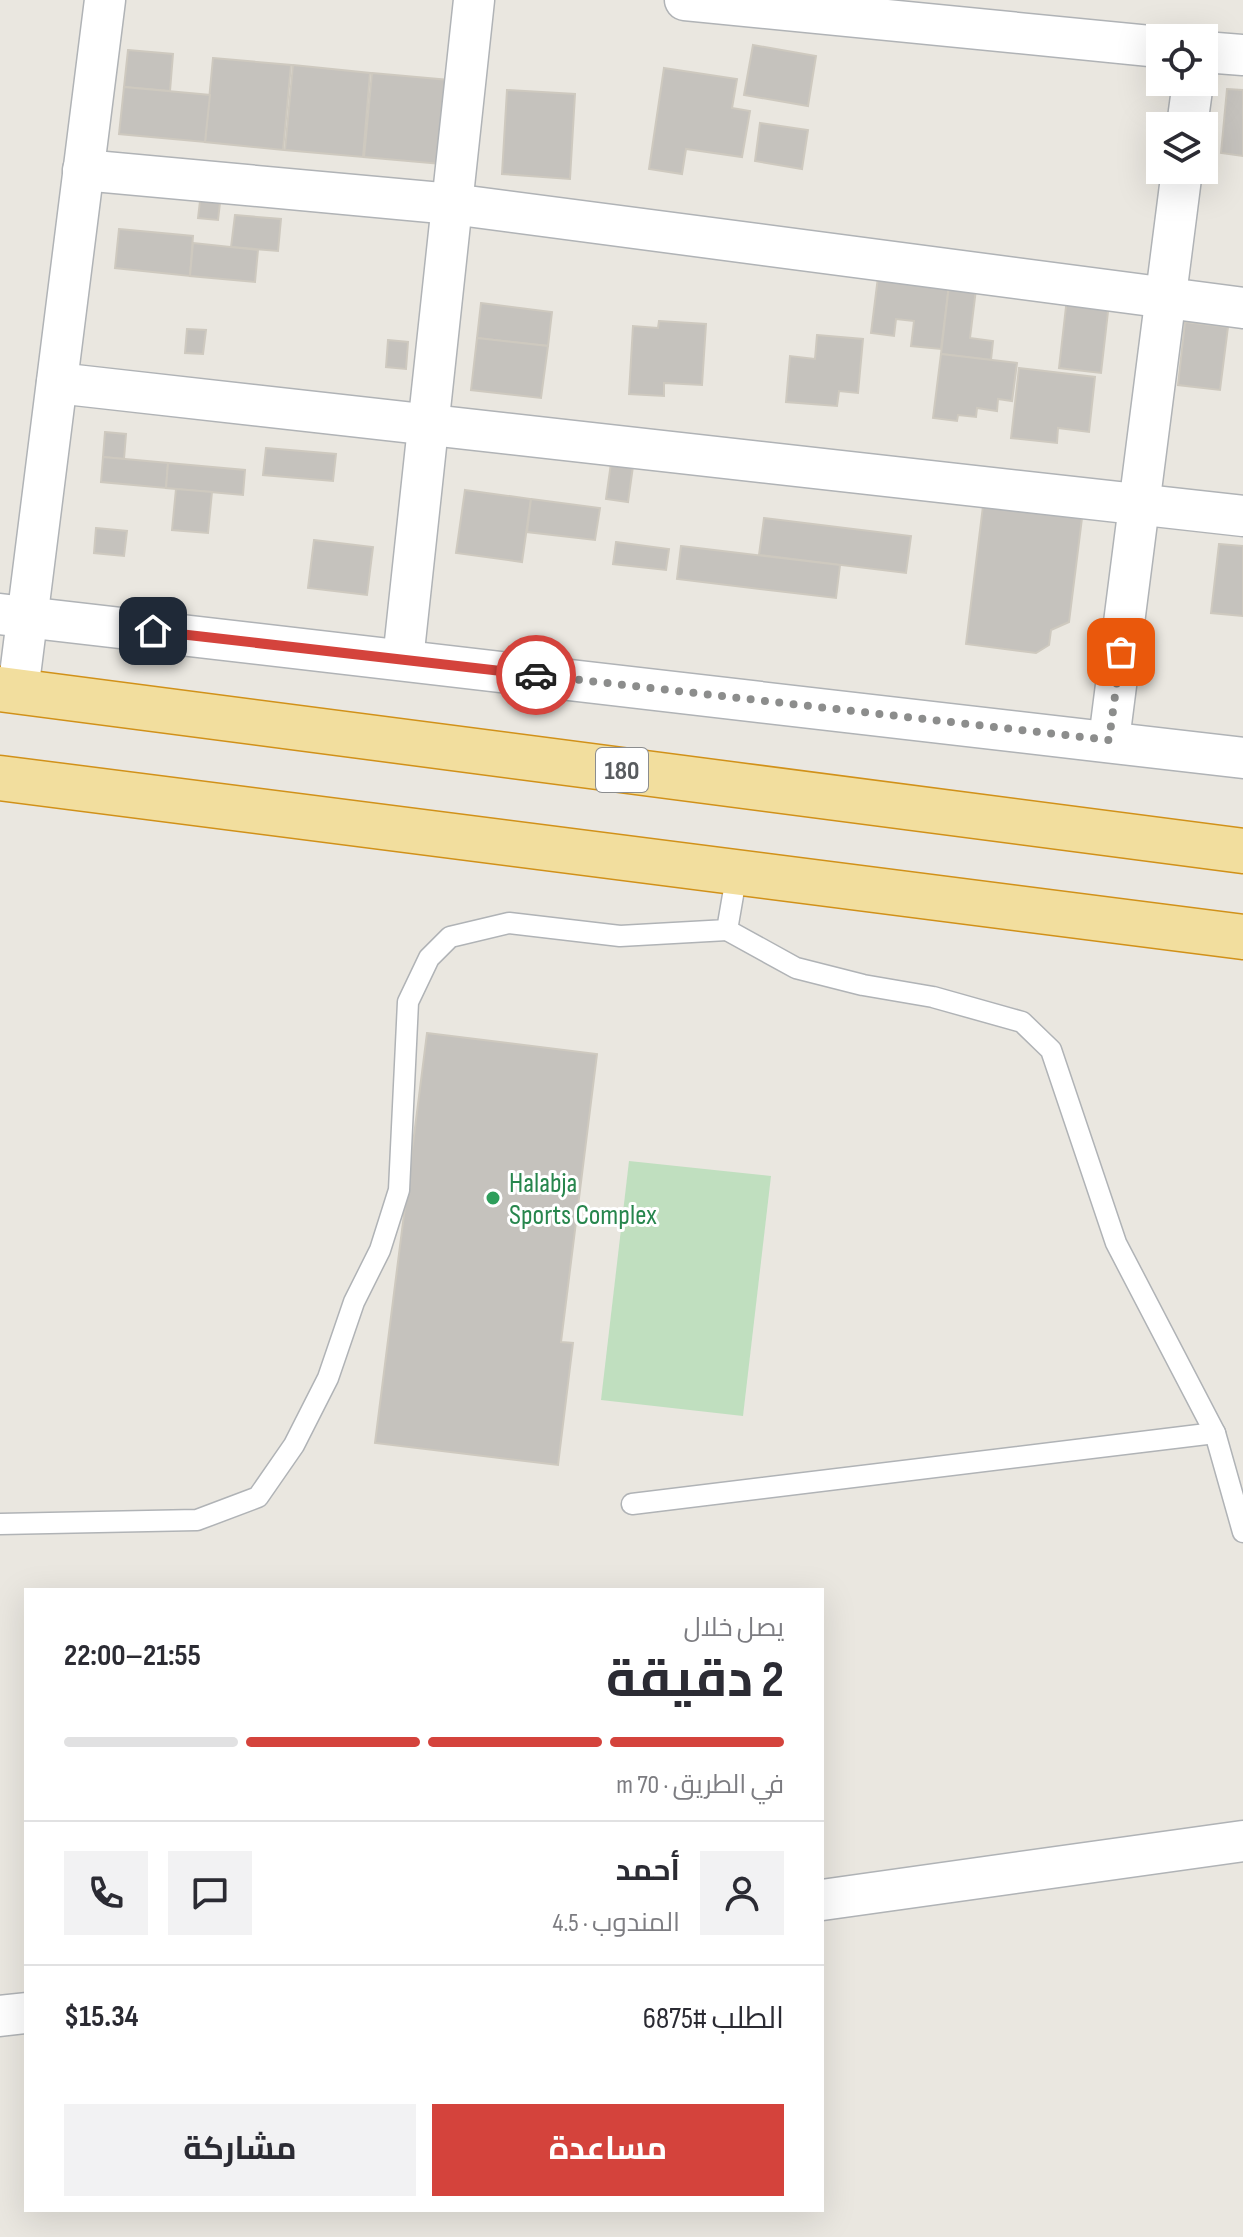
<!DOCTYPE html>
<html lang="ar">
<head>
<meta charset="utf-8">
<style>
	:root { --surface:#fff; --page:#f2f2f3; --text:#2b2b33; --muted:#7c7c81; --line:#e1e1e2; --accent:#d4433c }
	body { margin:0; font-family:"Sofia Sans Condensed",Cairo,sans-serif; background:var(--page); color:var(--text); direction:rtl; height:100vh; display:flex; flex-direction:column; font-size:30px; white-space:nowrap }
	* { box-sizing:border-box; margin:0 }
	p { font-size:26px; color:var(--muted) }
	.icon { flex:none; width:44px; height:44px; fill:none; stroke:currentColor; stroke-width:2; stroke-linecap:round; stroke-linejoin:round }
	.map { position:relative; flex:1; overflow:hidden; direction:ltr }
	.sheet { position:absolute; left:24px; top:1588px; width:800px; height:624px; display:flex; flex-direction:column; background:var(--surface); border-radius:0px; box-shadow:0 8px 32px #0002; direction:rtl }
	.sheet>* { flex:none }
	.fabs { position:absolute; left:1146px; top:24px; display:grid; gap:16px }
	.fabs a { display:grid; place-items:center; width:72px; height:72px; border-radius:0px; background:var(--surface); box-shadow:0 8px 32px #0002; font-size:40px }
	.pin { position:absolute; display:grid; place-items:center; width:68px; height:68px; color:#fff; margin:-34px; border-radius:16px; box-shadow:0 4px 12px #0006 }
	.courier { position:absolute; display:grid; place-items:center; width:80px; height:80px; margin:-40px; border:6px solid #d4433c; border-radius:50%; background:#fff; color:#222; box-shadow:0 2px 10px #0007 }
	.summary em { font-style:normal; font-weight:700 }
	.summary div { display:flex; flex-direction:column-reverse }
	.summary { display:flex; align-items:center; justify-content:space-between; height:136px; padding:0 40px }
	h1 { font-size:52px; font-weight:700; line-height:60px }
	.bar { display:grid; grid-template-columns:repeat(4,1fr); gap:12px 8px; align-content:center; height:96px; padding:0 40px }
	.bar i { height:10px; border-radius:6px; background:var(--line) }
	.bar .on { background:var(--accent) }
	.bar p { grid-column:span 4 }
	.line { display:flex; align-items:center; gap:20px; padding:0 40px; border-top:2px solid var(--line) }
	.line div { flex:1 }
	.round { display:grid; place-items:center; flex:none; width:84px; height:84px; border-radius:0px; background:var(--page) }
	.cta { display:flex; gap:16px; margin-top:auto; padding:16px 40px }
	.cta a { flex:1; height:92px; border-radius:0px; background:var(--accent); color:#fff; font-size:32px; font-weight:700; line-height:92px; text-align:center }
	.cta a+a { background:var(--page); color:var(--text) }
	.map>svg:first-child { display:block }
</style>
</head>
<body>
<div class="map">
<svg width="1243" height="2237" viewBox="0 0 1243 2237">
	<rect width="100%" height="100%" fill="#eae7e0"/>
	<polygon fill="#c0dfbf" points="629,1161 771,1176 743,1416 601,1400"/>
	<g fill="#c5c2bd" stroke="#cec9bf" stroke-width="2">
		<polygon points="753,45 816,56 808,106 744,95"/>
		<polygon points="128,50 173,54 170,91 124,87"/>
		<polygon points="213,58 291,65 283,150 205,142"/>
		<polygon points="293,65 370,73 363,157 285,150"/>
		<polygon points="664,68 737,79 732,108 750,111 742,157 686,149 682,174 649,169"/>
		<polygon points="372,73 449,80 441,164 364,157"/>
		<polygon points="124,87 210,95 205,142 119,134"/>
		<polygon points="1227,89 1243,90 1243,156 1221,153"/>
		<polygon points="507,90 575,94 570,179 502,174"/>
		<polygon points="760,123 808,130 802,169 755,161"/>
		<polygon points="200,201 220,203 218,220 198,218"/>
		<polygon points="235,215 281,219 278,251 231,247"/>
		<polygon points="119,229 193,236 190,276 115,268"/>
		<polygon points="193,243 258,250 255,282 190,276"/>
		<polygon points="878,277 949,285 941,349 911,346 914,321 896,319 894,336 871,333"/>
		<polygon points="949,285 976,289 970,338 993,341 991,360 941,354"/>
		<polygon points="1067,298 1109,303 1101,373 1059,368"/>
		<polygon points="481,303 552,312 548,346 477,338"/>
		<polygon points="659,321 706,324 702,385 664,383 664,396 629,394 633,326 658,328"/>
		<polygon points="1185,322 1228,327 1220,390 1178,385"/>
		<polygon points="187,329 206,330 203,354 185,353"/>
		<polygon points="817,335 863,339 858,393 839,391 837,406 786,402 790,356 815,359"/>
		<polygon points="477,338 548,346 541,398 471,390"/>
		<polygon points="388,340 408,342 406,369 386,367"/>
		<polygon points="941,354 1017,363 1012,401 998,399 997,411 977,408 976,417 958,415 957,421 933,418"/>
		<polygon points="1019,368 1095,377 1089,432 1058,428 1057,443 1011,438"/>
		<polygon points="105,432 126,434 124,459 103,457"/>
		<polygon points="266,448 336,454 333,481 263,475"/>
		<polygon points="612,456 634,459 628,502 606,499"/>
		<polygon points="103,457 168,463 166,488 101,482"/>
		<polygon points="168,463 245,470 243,495 166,488"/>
		<polygon points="176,489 212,492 208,533 172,530"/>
		<polygon points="465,490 531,499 522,562 456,553"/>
		<polygon points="531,499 600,508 595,540 527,532"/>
		<polygon points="983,506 1082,518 1069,622 1051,630 1049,645 1036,653 966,644"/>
		<polygon points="764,518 911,536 906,573 759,555"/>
		<polygon points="96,528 127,531 124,556 94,553"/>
		<polygon points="314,540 373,547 367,595 308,588"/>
		<polygon points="616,542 669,549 666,570 613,564"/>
		<polygon points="1219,544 1243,546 1243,616 1211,613"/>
		<polygon points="681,546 840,565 836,598 677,579"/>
		<polygon points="427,1033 597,1054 561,1342 573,1343 558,1465 375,1443"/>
	</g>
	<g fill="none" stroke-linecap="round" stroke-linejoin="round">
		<g stroke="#b0b3b6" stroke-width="23">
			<g id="service">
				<polyline points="727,930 796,968 863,985 933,997 1022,1022 1051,1050 1116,1243 1215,1433 1243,1532"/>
				<polyline points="632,1504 1215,1433"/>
				<polyline points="0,1524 197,1520 258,1497 294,1445 328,1378 354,1302 380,1250 399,1190 408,1002 429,958 450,937 509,923 620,936 727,930 737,872"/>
			</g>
		</g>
		<g stroke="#b0b3b6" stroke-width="43">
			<g id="minor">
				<polyline points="685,0 1160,47"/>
				<polyline points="1204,52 1243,55"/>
				<polyline points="1187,126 1193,82"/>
				<polyline points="83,170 452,204 1243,308"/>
				<polyline points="57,383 1243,516"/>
				<polyline points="0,614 1243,758"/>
				<polyline points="403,660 474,0"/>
				<polyline points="18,691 105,0"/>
				<polyline points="1109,740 1182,170"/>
				<polyline points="822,1900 1243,1841"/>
				<polyline points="0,2016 26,2013"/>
			</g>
		</g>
		<g stroke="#d19119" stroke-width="47">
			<g id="trunk">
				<polyline points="0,689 1243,851"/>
				<polyline points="0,778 1243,937"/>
			</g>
		</g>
		<use href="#service" stroke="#fff" stroke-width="20"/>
		<use href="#minor" stroke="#fff" stroke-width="40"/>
		<use href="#trunk" stroke="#f2de9e" stroke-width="44"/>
	</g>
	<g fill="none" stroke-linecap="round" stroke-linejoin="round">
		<polyline stroke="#8c8d8c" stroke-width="8" stroke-dasharray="0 14.4" points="536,675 1109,740 1121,652"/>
		<polyline stroke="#d4433c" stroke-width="10" points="153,631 536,675"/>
	</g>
	<circle fill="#2e9e5b" stroke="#fff" stroke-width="3" cx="493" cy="1198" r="8"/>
	<g text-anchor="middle" stroke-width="6" stroke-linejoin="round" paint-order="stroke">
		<rect fill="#fff" stroke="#8b8d8f" stroke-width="2" x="596" y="748" width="52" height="44" rx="6"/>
		<g font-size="26" font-weight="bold" fill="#595c5f">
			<text x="622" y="779">180</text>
		</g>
		<g font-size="28" fill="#27864d" stroke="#fff" text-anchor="start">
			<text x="509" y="1192">Halabja<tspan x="509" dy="32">Sports Complex</tspan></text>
		</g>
	</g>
</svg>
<div class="fabs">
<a><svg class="icon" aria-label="locate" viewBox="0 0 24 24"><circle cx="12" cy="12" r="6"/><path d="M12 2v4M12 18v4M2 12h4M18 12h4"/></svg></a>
<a><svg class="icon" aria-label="layers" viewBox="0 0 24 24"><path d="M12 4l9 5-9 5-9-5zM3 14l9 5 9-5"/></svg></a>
</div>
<div class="pin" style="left:1121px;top:652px;background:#ea580c"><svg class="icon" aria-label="bag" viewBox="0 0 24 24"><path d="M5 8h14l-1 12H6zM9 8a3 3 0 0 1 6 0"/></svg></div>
<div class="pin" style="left:153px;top:631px;background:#1f2937"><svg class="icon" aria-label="home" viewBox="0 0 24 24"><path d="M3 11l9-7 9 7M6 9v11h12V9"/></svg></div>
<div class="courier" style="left:536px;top:675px"><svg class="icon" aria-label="car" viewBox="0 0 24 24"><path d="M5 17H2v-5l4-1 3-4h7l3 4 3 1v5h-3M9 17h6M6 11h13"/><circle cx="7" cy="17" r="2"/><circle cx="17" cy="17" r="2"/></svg></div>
<section class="sheet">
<div class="summary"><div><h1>2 دقيقة</h1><p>يصل خلال</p></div><em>21:55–22:00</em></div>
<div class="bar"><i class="on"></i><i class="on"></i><i class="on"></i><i></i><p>في الطريق · 70 m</p></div>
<div class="line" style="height:144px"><a class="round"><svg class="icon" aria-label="person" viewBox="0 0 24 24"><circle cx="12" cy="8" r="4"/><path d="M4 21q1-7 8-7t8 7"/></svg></a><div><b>أحمد</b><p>المندوب · 4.5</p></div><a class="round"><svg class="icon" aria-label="chat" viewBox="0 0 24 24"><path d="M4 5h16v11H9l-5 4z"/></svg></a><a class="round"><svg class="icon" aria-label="phone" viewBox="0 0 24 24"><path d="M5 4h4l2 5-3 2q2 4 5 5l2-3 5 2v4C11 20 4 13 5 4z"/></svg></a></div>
<div class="line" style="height:104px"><div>الطلب #6875</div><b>$15.34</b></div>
<div class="cta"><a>مساعدة</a><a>مشاركة</a></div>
</section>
</div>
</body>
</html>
